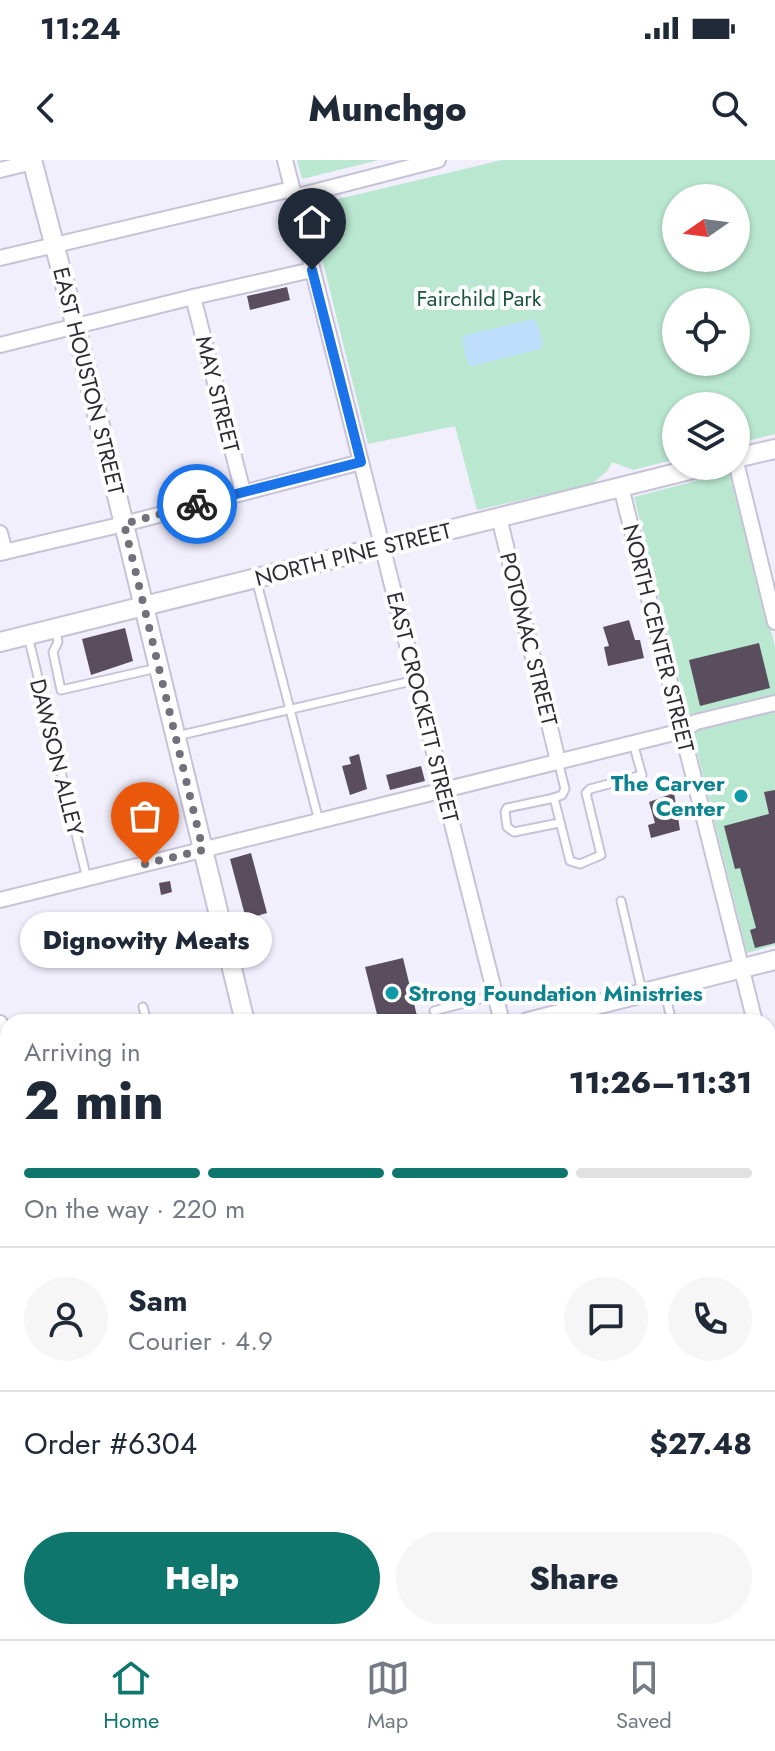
<!DOCTYPE html>
<html lang="en">
<head>
<meta charset="utf-8">
<style>
	:root { --surface:#fff; --page:#f6f6f7; --text:#1f2937; --muted:#747a83; --line:#e0e1e3; --accent:#0f766e }
	body { margin:0; font-family:Jost,sans-serif; background:var(--page); color:var(--text); height:100vh; display:flex; flex-direction:column; font-size:30px; white-space:nowrap }
	* { box-sizing:border-box; margin:0 }
	p { font-size:26px; color:var(--muted) }
	.icon { flex:none; width:44px; height:44px; fill:none; stroke:currentColor; stroke-width:2; stroke-linecap:round; stroke-linejoin:round }
	.map { position:relative; flex:1; overflow:hidden }
	.drawer { position:absolute; left:0px; top:854px; width:776px; height:626px; display:flex; flex-direction:column; background:var(--surface); border-radius:24px 24px 0 0; box-shadow:0 2px 6px #0004 }
	.drawer>* { flex:none }
	.needle { width:52px; rotate:256deg }
	.buttons { position:absolute; left:662px; top:24px; display:grid; gap:16px }
	.buttons a { display:grid; place-items:center; width:88px; height:88px; border-radius:50%; background:var(--surface); box-shadow:0 2px 6px #0004; font-size:40px }
	.pin { position:absolute; display:grid; place-items:center; width:68px; height:68px; color:#fff; margin:-82px -34px; border-radius:50% 50% 50% 0; rotate:-45deg; box-shadow:0 0 8px #0007 }
	.pin .icon { rotate:45deg }
	.courier { position:absolute; display:grid; place-items:center; width:80px; height:80px; margin:-40px; border:6px solid #1a73e8; border-radius:50%; background:#fff; color:#222; box-shadow:0 2px 10px #0007 }
	.bubble { position:absolute; height:56px; border-radius:28px; background:var(--surface); box-shadow:0 2px 6px #0004; font-size:26px; font-weight:800; line-height:56px; text-align:center }
	.summary em { font-style:normal; font-weight:800 }
	.summary div { display:flex; flex-direction:column-reverse }
	.summary { display:flex; align-items:center; justify-content:space-between; height:136px; padding:0 24px }
	h1 { font-size:52px; font-weight:800; line-height:60px }
	.bar { display:grid; grid-template-columns:repeat(4,1fr); gap:12px 8px; align-content:center; height:96px; padding:0 24px }
	.bar i { height:10px; border-radius:6px; background:var(--line) }
	.bar .current { background:var(--accent) }
	.bar p { grid-column:span 4 }
	.line { display:flex; align-items:center; gap:20px; padding:0 24px; border-top:2px solid var(--line) }
	.line div { flex:1 }
	.round { display:grid; place-items:center; flex:none; width:84px; height:84px; border-radius:42px; background:var(--page) }
	.action { display:flex; gap:16px; margin-top:auto; padding:16px 24px }
	.action a { flex:1; height:92px; border-radius:48px; background:var(--accent); color:#fff; font-size:32px; font-weight:800; line-height:92px; text-align:center }
	.action a+a { background:var(--page); color:var(--text) }
	.status { display:flex; justify-content:space-between; align-items:center; height:56px; padding:0 40px; background:var(--surface); direction:ltr }
	.status svg { height:22px; fill:currentColor }
	header { display:flex; justify-content:space-between; align-items:center; height:104px; padding:0 24px; background:var(--surface); font-size:36px; font-weight:800 }
	.dock { display:flex; justify-content:space-around; align-items:center; height:112px; border-top:2px solid var(--line); background:var(--surface); font-size:22px; color:var(--muted) }
	.dock a { display:grid; justify-items:center; gap:4px }
	.dock .current { color:var(--accent) }
	.map>svg:first-child { display:block }
</style>
</head>
<body>
<div class="status"><b>11:24</b><svg viewBox="0 0 49 12"><path d="M0 12V9h3v3zM5 12V6h3v6zM10 12V3h3v9zM15 12V0h3v12zM26 1h20v11H26zM47 4h2v5h-2z"/></svg></div>
<header><svg class="icon" aria-label="back" viewBox="0 0 24 24"><path d="M15 5l-7 7 7 7"/></svg>Munchgo<svg class="icon" aria-label="search" viewBox="0 0 24 24"><circle cx="10" cy="10" r="6"/><path d="M15 15l6 6"/></svg></header>
<div class="map">
<svg width="775" height="1479" viewBox="0 0 775 1479">
	<rect width="100%" height="100%" fill="#f2effd"/>
	<polygon fill="#ece5fe" points="170,1472 383,1472 385,1479 164,1479 163,1474"/>
	<g fill="#b9e7d0" fill-rule="evenodd">
		<polygon points="297,0 379,0 302,19"/>
		<path d="M502,0H775V274L736,284V246H676V299L633,310L612,302L608,310L592,324L477,350L455,266L368,284L309,46ZM676,38H736V98H676ZM676,142H736V202H676Z"/>
		<polygon points="729,312 775,486 775,785 747,793 634,337"/>
	</g>
	<polygon fill="#bedefb" points="533,159 537,162 543,184 540,189 472,206 468,204 462,181 465,175"/>
	<g fill="#594d5e">
		<polygon points="287,127 290,140 250,150 247,136"/>
		<polygon points="629,460 635,480 640,480 644,498 608,506 604,487 609,486 603,467"/>
		<polygon points="125,468 133,501 91,515 82,479"/>
		<polygon points="759,483 770,528 700,546 689,500"/>
		<polygon points="359,594 367,629 350,635 342,606 351,604 349,597"/>
		<polygon points="421,606 425,621 390,630 386,615"/>
		<polygon points="775,630 775,783 755,788 750,770 756,768 740,708 735,709 724,666 769,654 764,632"/>
		<polygon points="674,633 680,670 651,678 648,665 655,663 649,642"/>
		<polygon points="157,648 162,667 143,672 141,665 135,666 132,657 139,655 138,652"/>
		<polygon points="251,693 267,753 246,759 230,699"/>
		<polygon points="170,721 172,732 161,735 159,723"/>
		<polygon points="403,798 418,860 379,862 365,807"/>
	</g>
	<g fill="none" stroke-linecap="round" stroke-linejoin="round">
		<g stroke="#c8c2d9" stroke-width="11">
			<g id="lane">
				<polyline points="256,419 319,661"/>
				<polyline points="56,471 58,482 53,492 61,530 157,508"/>
				<polyline points="28,476 87,719"/>
				<polyline points="177,576 416,520"/>
				<polyline points="558,601 565,629 562,635 554,638 570,701 580,704 601,695 586,633 590,629 642,615 633,583"/>
				<polyline points="554,638 507,648 505,652 507,667 514,672 559,663"/>
				<polyline points="621,741 642,831"/>
				<polyline points="664,829 672,862"/>
				<polyline points="143,847 147,862"/>
				<polyline points="434,851 495,835"/>
				<polyline points="768,890 775,889"/>
				<polyline points="0,1350 8,1381"/>
				<polyline points="31,1472 33,1479"/>
				<polyline points="523,1472 525,1479"/>
			</g>
		</g>
		<g stroke="#c8c2d9" stroke-width="18">
			<g id="street">
				<polyline points="285,0 502,862"/>
				<polyline points="0,10 33,2"/>
				<polyline points="294,37 438,0"/>
				<polyline points="0,98 292,29"/>
				<polyline points="193,137 243,332"/>
				<polyline points="0,185 193,137 312,110"/>
				<polyline points="736,302 775,462"/>
				<polyline points="621,327 755,862"/>
				<polyline points="499,357 558,601"/>
				<polyline points="0,373 5,392"/>
				<polyline points="0,393 124,364 361,302"/>
				<polyline points="0,740 682,571 696,562 775,543"/>
				<polyline points="0,863 8,895"/>
				<polyline points="768,917 775,947"/>
				<polyline points="768,1055 775,1053"/>
				<polyline points="768,1182 775,1180"/>
				<polyline points="0,1247 8,1245"/>
				<polyline points="151,1472 153,1479"/>
				<polyline points="651,1472 653,1479"/>
			</g>
		</g>
		<g stroke="#c8c2d9" stroke-width="22">
			<g id="secondary">
				<polyline points="32,0 76,167 245,862"/>
				<polyline points="736,298 775,289"/>
				<polyline points="0,482 705,306"/>
				<polyline points="528,862 775,800"/>
				<polyline points="0,994 8,992"/>
				<polyline points="768,1306 775,1305"/>
				<polyline points="398,1472 400,1479"/>
				<polyline points="76,1479 104,1472"/>
			</g>
		</g>
		<use href="#lane" stroke="#fff" stroke-width="7"/>
		<use href="#street" stroke="#fff" stroke-width="14"/>
		<use href="#secondary" stroke="#fff" stroke-width="18"/>
	</g>
	<g fill="none" stroke-linecap="round" stroke-linejoin="round">
		<polyline stroke="#72707a" stroke-width="8" stroke-dasharray="0 14.4" points="145,704 203,690 124,364 197,344"/>
		<polyline stroke="#1a73e8" stroke-width="10" points="197,344 361,302 312,110"/>
	</g>
	<g fill="#0f9aa8" stroke="#fefefe" stroke-width="3">
		<circle cx="741" cy="636" r="8"/>
		<circle cx="392" cy="833" r="8"/>
	</g>
	<g text-anchor="middle" stroke-width="8" stroke-linejoin="round" paint-order="stroke">
		<g font-size="22" fill="#1c543d" stroke="#fefefe">
			<text x="479" y="146">Fairchild Park</text>
		</g>
		<g font-size="22" fill="#2d2b33" stroke="#fefefe">
			<text transform="translate(89 221) rotate(76)" y="8">EAST HOUSTON STREET</text>
			<text transform="translate(218 234) rotate(76)" y="8">MAY STREET</text>
			<text transform="translate(353 394) rotate(-14)" y="8">NORTH PINE STREET</text>
			<text transform="translate(659 478) rotate(76)" y="8">NORTH CENTER STREET</text>
			<text transform="translate(529 479) rotate(76)" y="8">POTOMAC STREET</text>
			<text transform="translate(423 547) rotate(76)" y="8">EAST CROCKETT STREET</text>
			<text transform="translate(57 597) rotate(76)" y="8">DAWSON ALLEY</text>
		</g>
		<g font-size="22" font-weight="bold" fill="#0d838f" stroke="#fefefe" text-anchor="end">
			<text x="725" y="631">The Carver<tspan x="725" dy="25">Center</tspan></text>
			<text x="408" y="841" text-anchor="start">Strong Foundation Ministries</text>
		</g>
	</g>
</svg>
<div class="buttons">
<a><svg class="needle" viewBox="-14 -14 28 28"><path d="M0-13l5 13h-10z" fill="#e53935"/><path d="M0 13l5-13h-10z" fill="#747a83"/></svg></a>
<a><svg class="icon" aria-label="locate" viewBox="0 0 24 24"><circle cx="12" cy="12" r="6"/><path d="M12 2v4M12 18v4M2 12h4M18 12h4"/></svg></a>
<a><svg class="icon" aria-label="layers" viewBox="0 0 24 24"><path d="M12 4l9 5-9 5-9-5zM3 14l9 5 9-5"/></svg></a>
</div>
<div class="pin" style="left:145px;top:704px;background:#ea580c"><svg class="icon" aria-label="bag" viewBox="0 0 24 24"><path d="M5 8h14l-1 12H6zM9 8a3 3 0 0 1 6 0"/></svg></div>
<div class="pin" style="left:312px;top:110px;background:#1f2937"><svg class="icon" aria-label="home" viewBox="0 0 24 24"><path d="M3 11l9-7 9 7M6 9v11h12V9"/></svg></div>
<div class="courier" style="left:197px;top:344px"><svg class="icon" aria-label="bike" viewBox="0 0 24 24"><circle cx="6" cy="16" r="4"/><circle cx="18" cy="16" r="4"/><path d="M6 16l4-8h5l3 8M10 8l3 8H6M13 5h3"/></svg></div>
<div class="bubble" style="left:20px;top:752px;width:252px">Dignowity Meats</div>
<section class="drawer">
<div class="summary"><div><h1>2 min</h1><p>Arriving in</p></div><em>11:26–11:31</em></div>
<div class="bar"><i class="current"></i><i class="current"></i><i class="current"></i><i></i><p>On the way · 220 m</p></div>
<div class="line" style="height:144px"><a class="round"><svg class="icon" aria-label="person" viewBox="0 0 24 24"><circle cx="12" cy="8" r="4"/><path d="M4 21q1-7 8-7t8 7"/></svg></a><div><b>Sam</b><p>Courier · 4.9</p></div><a class="round"><svg class="icon" aria-label="chat" viewBox="0 0 24 24"><path d="M4 5h16v11H9l-5 4z"/></svg></a><a class="round"><svg class="icon" aria-label="phone" viewBox="0 0 24 24"><path d="M5 4h4l2 5-3 2q2 4 5 5l2-3 5 2v4C11 20 4 13 5 4z"/></svg></a></div>
<div class="line" style="height:104px"><div>Order #6304</div><b>$27.48</b></div>
<div class="action"><a>Help</a><a>Share</a></div>
</section>
</div>
<nav class="dock">
<a class="current"><svg class="icon" aria-label="home" viewBox="0 0 24 24"><path d="M3 11l9-7 9 7M6 9v11h12V9"/></svg>Home</a>
<a><svg class="icon" aria-label="map" viewBox="0 0 24 24"><path d="M3 6l6-2 6 2 6-2v14l-6 2-6-2-6 2zM9 4v14M15 6v14"/></svg>Map</a>
<a><svg class="icon" aria-label="saved" viewBox="0 0 24 24"><path d="M7 4h10v16l-5-4-5 4z"/></svg>Saved</a>
</nav>
</body>
</html>
